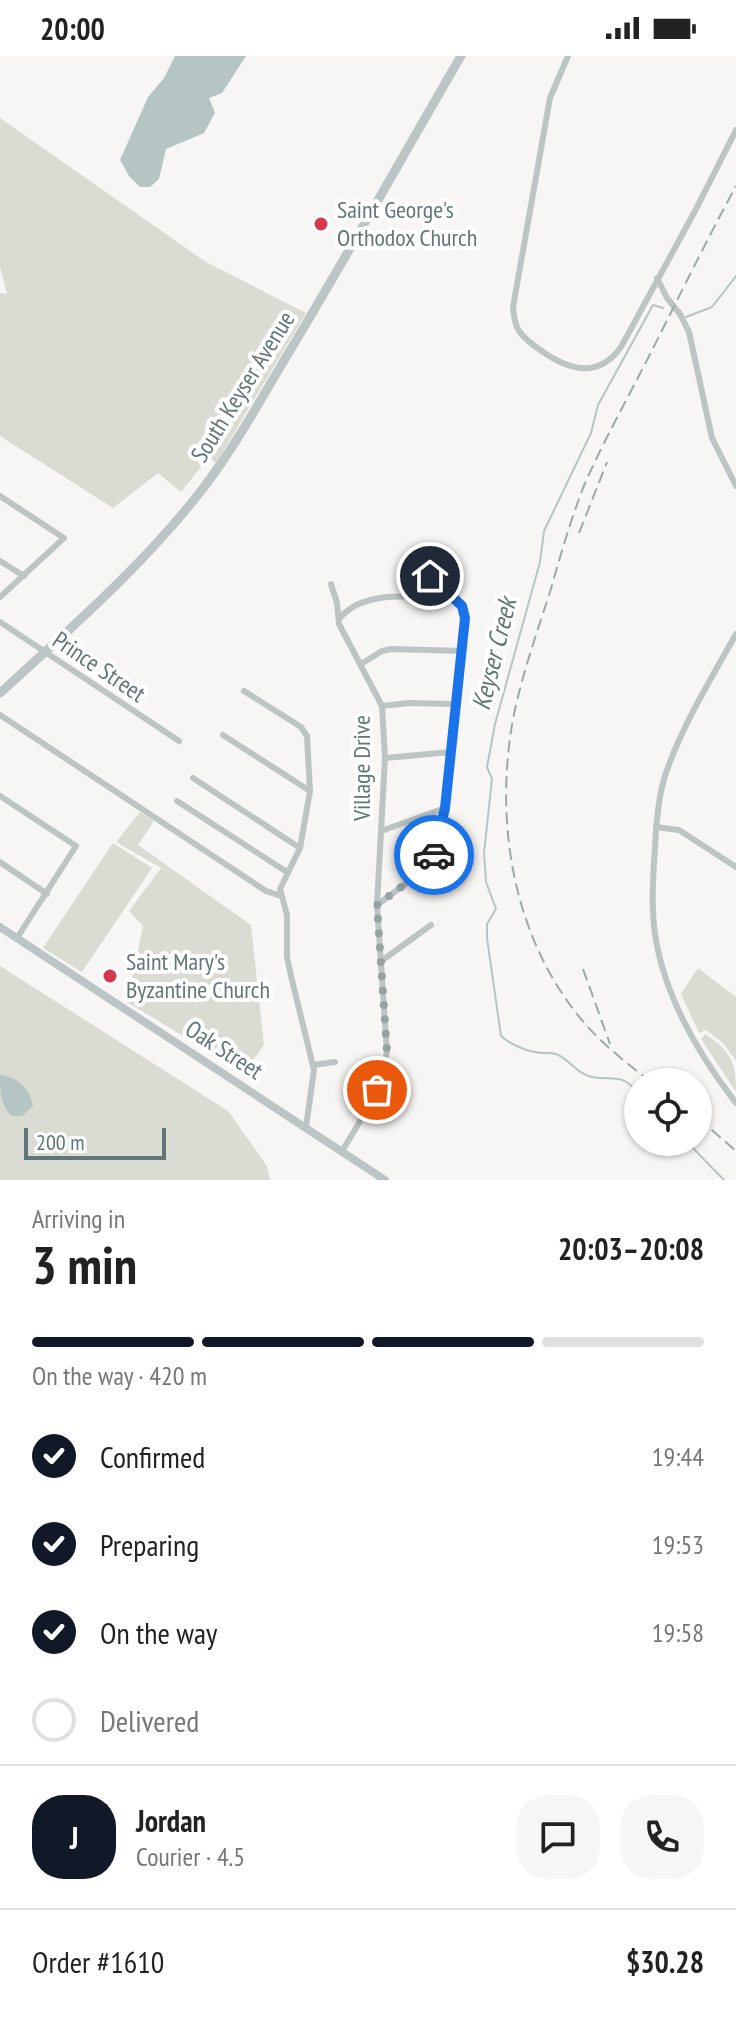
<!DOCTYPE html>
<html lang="en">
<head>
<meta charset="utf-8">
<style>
	:root { --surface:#fff; --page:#f6f6f6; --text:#222; --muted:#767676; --line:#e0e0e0; --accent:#111827 }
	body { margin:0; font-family:"PT Sans Narrow",sans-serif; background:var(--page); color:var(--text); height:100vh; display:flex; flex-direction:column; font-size:30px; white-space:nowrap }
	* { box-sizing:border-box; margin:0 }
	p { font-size:26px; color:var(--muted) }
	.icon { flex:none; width:44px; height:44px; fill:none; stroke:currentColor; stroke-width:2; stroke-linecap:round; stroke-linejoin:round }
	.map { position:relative; height:1124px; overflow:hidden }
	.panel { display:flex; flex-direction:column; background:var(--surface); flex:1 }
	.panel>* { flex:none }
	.buttons { position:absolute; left:624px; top:1012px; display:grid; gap:16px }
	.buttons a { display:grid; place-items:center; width:88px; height:88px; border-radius:50%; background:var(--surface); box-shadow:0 2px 6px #0004; font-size:40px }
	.scale { position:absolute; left:24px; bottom:20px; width:142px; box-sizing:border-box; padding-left:8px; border:4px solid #607678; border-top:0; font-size:22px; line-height:28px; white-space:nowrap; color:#607678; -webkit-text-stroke:6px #fff; paint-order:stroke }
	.pin { position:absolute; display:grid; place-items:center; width:68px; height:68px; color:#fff; margin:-34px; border:4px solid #fff; border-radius:50%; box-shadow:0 2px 8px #0007 }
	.courier { position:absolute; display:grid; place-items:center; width:80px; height:80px; margin:-40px; border:6px solid #1a73e8; border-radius:50%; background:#fff; color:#222; box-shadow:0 2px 10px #0007 }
	.summary em { font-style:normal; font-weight:600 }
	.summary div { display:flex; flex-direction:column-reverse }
	.summary { display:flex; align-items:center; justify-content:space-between; height:136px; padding:0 32px }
	h1 { font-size:52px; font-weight:600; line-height:60px }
	.bar { display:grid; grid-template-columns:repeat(4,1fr); gap:12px 8px; align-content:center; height:96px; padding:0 32px }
	.bar i { height:10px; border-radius:6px; background:var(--line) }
	.bar .current { background:var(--accent) }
	.bar p { grid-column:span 4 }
	.line { display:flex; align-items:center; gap:20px; padding:0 32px; border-top:2px solid var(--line) }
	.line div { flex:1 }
	.round { display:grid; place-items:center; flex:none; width:84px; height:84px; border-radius:32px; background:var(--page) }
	ol { padding:0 32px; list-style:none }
	li { display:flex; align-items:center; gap:24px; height:88px }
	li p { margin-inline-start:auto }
	li .icon { padding:8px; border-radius:50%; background:var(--accent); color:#fff; stroke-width:4 }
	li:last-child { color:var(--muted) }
	li i { width:44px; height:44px; border:4px solid var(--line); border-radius:50% }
	.status { display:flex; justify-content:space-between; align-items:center; height:56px; padding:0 40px; background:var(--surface); direction:ltr }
	.status svg { height:22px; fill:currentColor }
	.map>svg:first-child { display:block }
</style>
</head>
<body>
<div class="status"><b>20:00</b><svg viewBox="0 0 49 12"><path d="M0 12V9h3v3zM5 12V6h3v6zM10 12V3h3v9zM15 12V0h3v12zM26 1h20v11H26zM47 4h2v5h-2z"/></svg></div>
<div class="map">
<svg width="736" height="1124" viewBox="0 0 736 1124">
	<rect width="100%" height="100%" fill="#f7f6f5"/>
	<g fill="#dadcd4">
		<polygon points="0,62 206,206 306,257 216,407 209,401 181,436 158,417 113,452 0,380 0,237 7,238 0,211"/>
		<polygon points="140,756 154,765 138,789 251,869 264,989 244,1017 127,946 143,870 129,855 161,812 116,786"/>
		<polygon points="113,787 152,812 82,916 43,892"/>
		<polygon points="0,910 228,1055 267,1110 270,1124 0,1124"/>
		<polygon points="698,912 736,941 736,1005 723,987 706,974 699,977 681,938"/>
		<path d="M705,978C731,995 736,1006 736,1036L701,983Z"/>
	</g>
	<g fill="#b4c5c3">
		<polygon points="175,0 246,0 222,37 209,42 215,57 204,77 166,93 159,123 150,131 140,131 129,120 120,104 148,41 164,22"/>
		<path d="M0,1019C17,1020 30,1033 33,1050L22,1060H11C0,1047 0,1036 0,1019Z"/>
	</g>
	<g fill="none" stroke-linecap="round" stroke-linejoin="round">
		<g stroke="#b4c5c3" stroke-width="2">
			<polyline points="686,261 712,251 736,220"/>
			<path d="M638,1036C619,1016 614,1025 592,1021C578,1018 571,1006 560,1000C555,996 548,997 542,997C528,996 511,989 501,980L487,882V868L496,853L486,826L484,797L492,723L487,711L495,668L540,506L544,475L591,377L598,349L653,249L663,252"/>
			<polyline points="687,1086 724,1124"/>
		</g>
		<g stroke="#bcc4c4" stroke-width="6">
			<path d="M568,0L550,42L513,251C514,259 514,267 519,275C525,284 535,290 543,296C571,315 599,322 621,291L695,155L736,74"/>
			<polyline points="657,222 667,242 680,258 689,276 712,382 736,430"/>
			<polyline points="0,440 64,482 0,541"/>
			<polyline points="0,505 24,520"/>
			<path d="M331,528L337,547L339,568L382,650L385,702L377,849L387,996C379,1034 362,1063 342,1095"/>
			<path d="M340,562C364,532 417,542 452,542"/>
			<polyline points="0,566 179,685"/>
			<path d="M736,578C712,621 680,673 665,720C658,742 656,769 655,792C653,820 651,850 655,878C664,939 699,999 736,1047"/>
			<polyline points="361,608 382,595 391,593 463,595"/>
			<polyline points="244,635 301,671 307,680 310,735 300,792 280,833 287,859 287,901 291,920 314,1014 306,1071"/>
			<polyline points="382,650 409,647 455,648"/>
			<polyline points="0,659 266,835 281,840"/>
			<polyline points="223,679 310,735"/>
			<polyline points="385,702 451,696"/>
			<polyline points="193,722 300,792"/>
			<polyline points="0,740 76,790 17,882"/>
			<polyline points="177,745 287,816"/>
			<polyline points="656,771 679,774 736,811"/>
			<polyline points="381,775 445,752"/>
			<polyline points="0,806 47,838"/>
			<polyline points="377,849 412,823 435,798 445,752 465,562 462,550 430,520"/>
			<polyline points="380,906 431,869"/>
			<polyline points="313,1009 335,1006"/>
		</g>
		<polyline stroke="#bcc5c6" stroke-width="8" points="0,871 385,1124"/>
		<path stroke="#bcc5c6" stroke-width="9" d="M0,637C71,572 145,508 204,431C237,388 263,339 291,293C349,196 404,98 461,0"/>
		<g stroke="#9da8a9" stroke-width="2" stroke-dasharray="12 6" stroke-linecap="butt">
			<polyline points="579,477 607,406"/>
			<polyline points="583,913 610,988"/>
			<path d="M651,1026C629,1009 606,991 587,970C513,886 493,766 514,658C523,616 537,576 550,536C560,501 570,466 583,432C601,390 624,349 645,308C675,249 704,189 736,130"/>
			<polyline points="698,1062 736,1095"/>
		</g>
	</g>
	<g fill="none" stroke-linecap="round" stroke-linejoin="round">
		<polyline stroke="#95a3a4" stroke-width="8" stroke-dasharray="0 14.4" points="377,1034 387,996 377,849 412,823 434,799"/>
		<polyline stroke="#1a73e8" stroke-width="10" points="430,520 462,550 465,562 445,752 434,799"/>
	</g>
	<g fill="#d6374c" stroke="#fff" stroke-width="3">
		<circle cx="321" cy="168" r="8"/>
		<circle cx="110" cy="920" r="8"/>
	</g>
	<g text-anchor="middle" stroke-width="8" stroke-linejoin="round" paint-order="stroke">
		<g font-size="24" fill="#607678" stroke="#fff" text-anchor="start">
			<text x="337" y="162">Saint George's<tspan x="337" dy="28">Orthodox Church</tspan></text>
			<text x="126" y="914">Saint Mary's<tspan x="126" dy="28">Byzantine Church</tspan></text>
		</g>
		<g font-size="24" fill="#607678" stroke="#fff">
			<text transform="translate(243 331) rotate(-58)" y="8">South Keyser Avenue</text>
			<text transform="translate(99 611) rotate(34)" y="8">Prince Street</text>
			<text transform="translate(362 712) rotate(-90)" y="8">Village Drive</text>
			<text transform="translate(224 994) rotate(33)" y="8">Oak Street</text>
		</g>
		<g font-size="26" font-style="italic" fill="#5f7876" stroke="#fff">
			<text transform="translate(494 598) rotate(-76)" y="9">Keyser Creek</text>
		</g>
	</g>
</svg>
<div class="buttons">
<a><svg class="icon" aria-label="locate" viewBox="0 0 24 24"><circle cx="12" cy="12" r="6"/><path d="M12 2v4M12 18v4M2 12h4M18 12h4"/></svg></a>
</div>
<div class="scale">200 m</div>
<div class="pin" style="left:377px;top:1034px;background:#ea580c"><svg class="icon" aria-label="bag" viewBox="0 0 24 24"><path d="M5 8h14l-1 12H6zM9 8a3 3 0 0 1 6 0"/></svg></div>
<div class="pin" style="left:430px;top:520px;background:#1f2937"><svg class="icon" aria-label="home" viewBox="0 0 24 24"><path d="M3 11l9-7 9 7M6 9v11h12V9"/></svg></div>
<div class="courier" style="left:434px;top:799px"><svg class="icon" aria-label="car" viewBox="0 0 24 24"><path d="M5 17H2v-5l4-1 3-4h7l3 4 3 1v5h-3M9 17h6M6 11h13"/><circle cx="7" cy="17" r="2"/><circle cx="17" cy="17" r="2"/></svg></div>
</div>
<section class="panel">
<div class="summary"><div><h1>3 min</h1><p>Arriving in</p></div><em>20:03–20:08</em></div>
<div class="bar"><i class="current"></i><i class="current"></i><i class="current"></i><i></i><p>On the way · 420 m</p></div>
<ol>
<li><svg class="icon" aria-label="check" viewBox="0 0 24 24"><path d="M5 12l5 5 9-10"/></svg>Confirmed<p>19:44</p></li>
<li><svg class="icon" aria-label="check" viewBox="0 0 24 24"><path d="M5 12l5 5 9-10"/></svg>Preparing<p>19:53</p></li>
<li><svg class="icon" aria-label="check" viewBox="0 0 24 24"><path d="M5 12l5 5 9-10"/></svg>On the way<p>19:58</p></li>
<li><i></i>Delivered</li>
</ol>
<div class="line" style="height:144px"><b class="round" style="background:var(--accent);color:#fff">J</b><div><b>Jordan</b><p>Courier · 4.5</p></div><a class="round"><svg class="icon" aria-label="chat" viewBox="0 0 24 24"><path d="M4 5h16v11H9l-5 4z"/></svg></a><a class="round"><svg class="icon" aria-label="phone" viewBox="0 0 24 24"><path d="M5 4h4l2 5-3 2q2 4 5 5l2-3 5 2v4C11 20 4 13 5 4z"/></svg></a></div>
<div class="line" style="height:104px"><div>Order #1610</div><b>$30.28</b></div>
</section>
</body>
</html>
